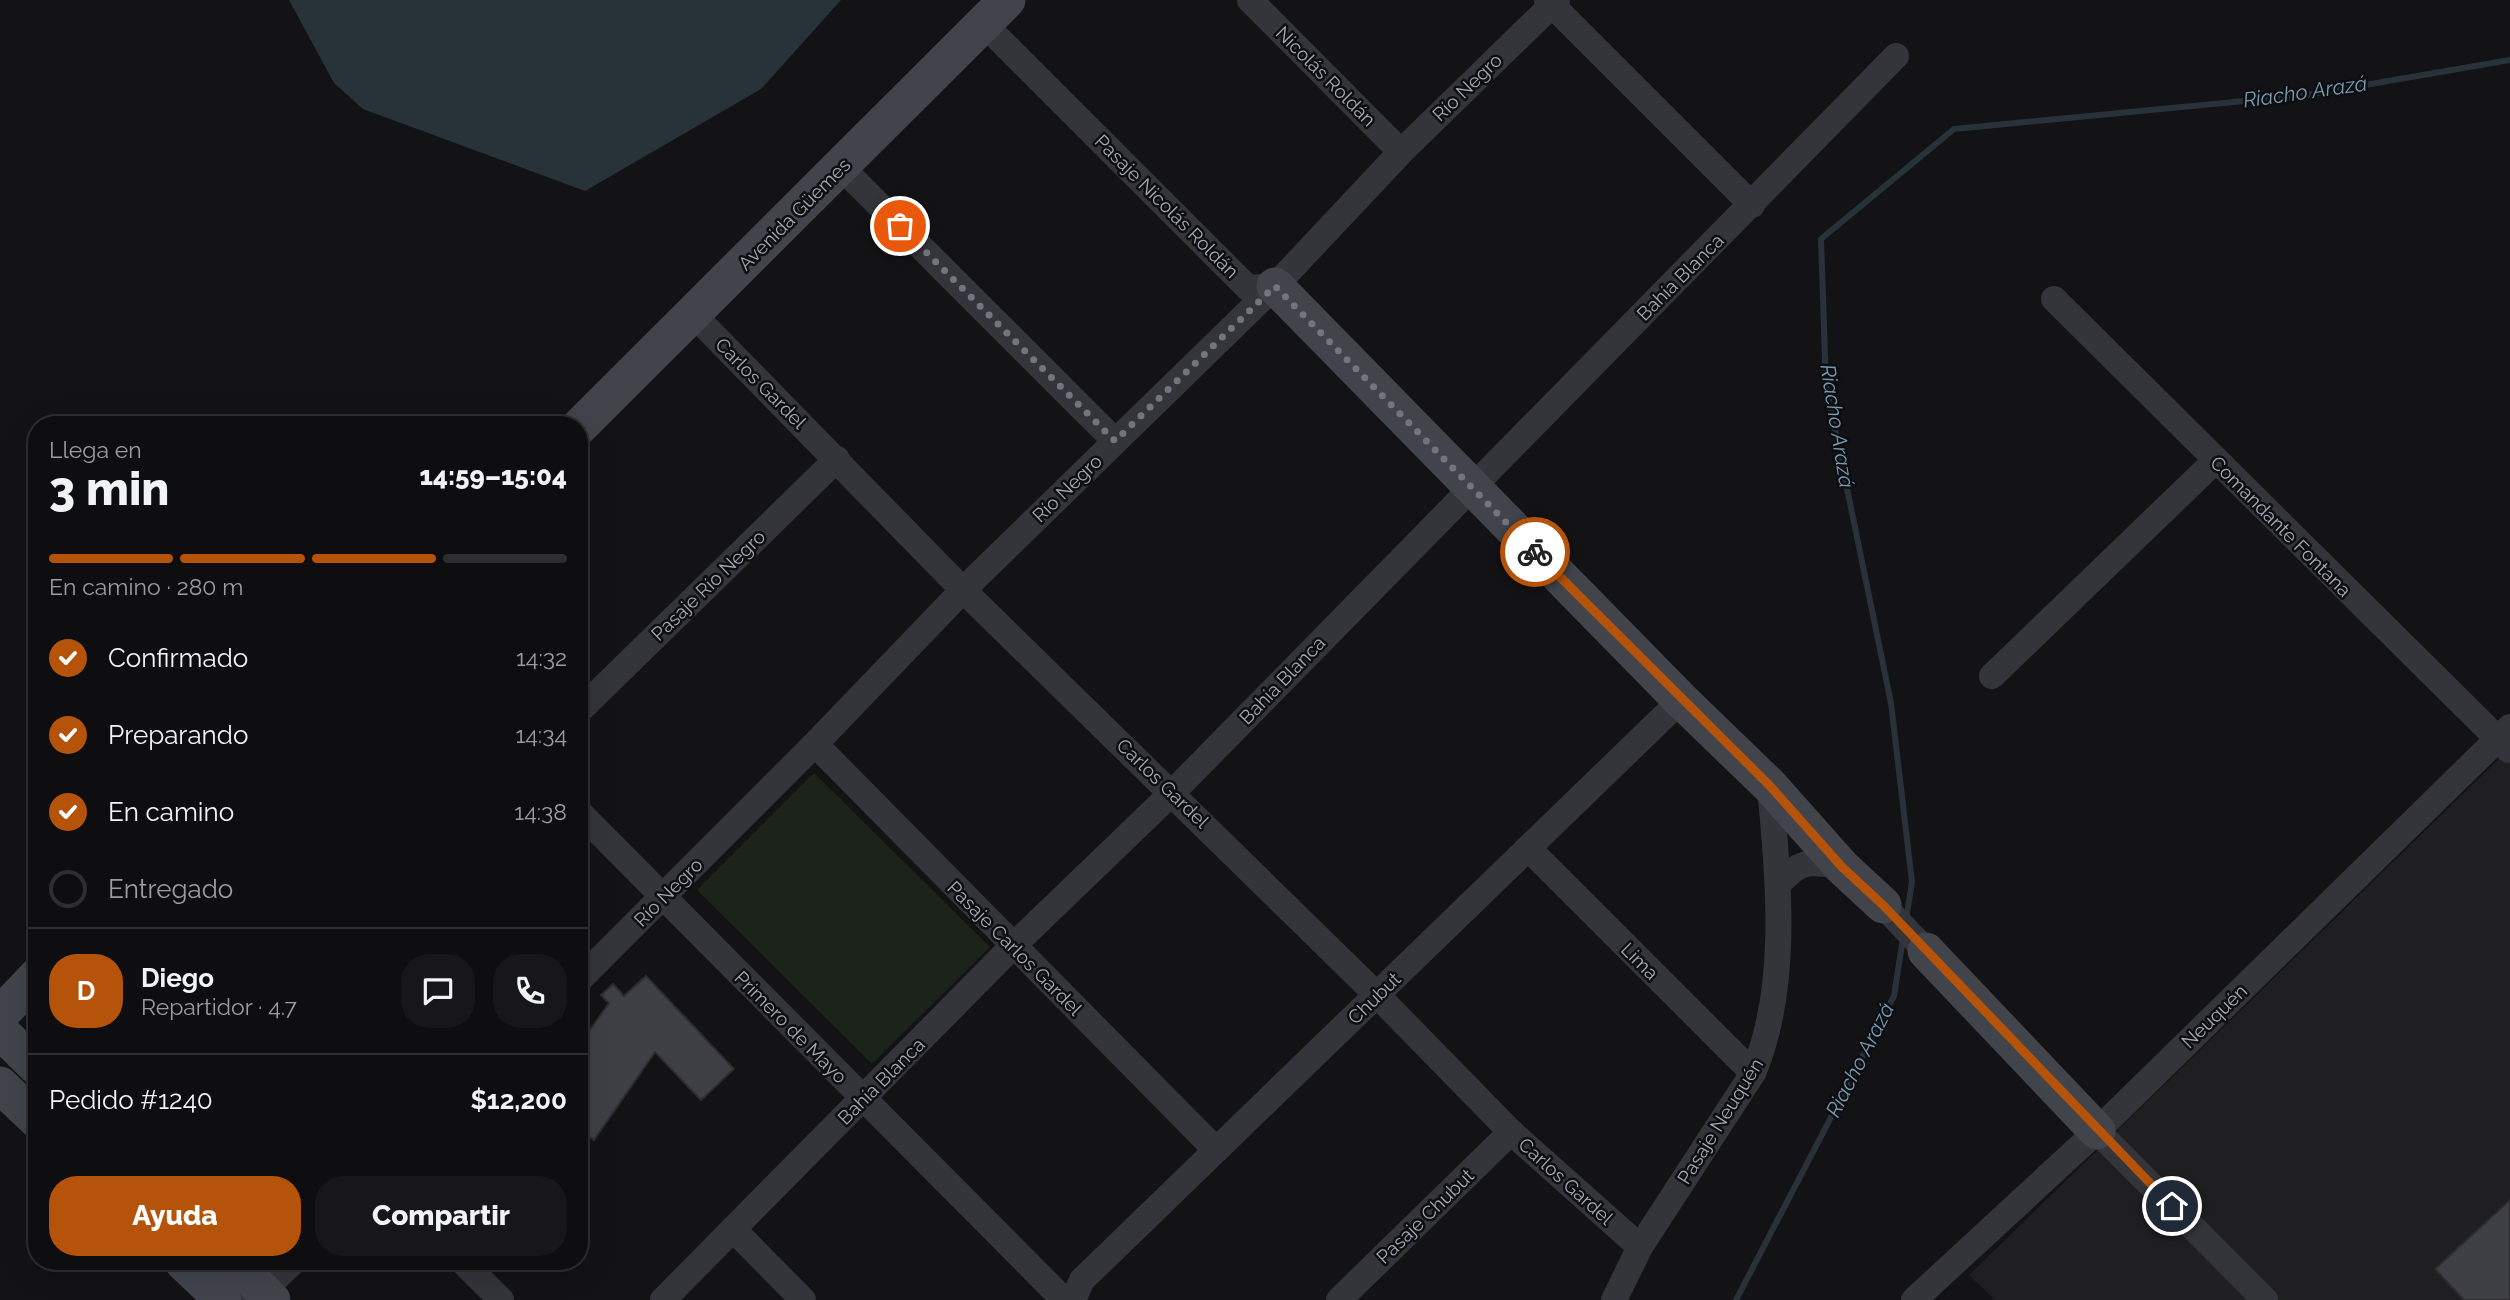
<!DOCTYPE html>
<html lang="es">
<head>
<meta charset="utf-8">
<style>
	:root { --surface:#0e0e10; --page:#171719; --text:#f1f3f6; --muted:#9b9c9f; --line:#2e2e30; --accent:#b45309 }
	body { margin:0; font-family:Raleway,sans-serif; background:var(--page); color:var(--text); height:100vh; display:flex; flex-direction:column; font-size:26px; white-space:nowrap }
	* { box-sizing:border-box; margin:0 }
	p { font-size:23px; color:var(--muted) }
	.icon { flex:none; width:38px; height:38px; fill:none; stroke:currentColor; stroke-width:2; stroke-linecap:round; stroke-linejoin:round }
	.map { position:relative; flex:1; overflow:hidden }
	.side { position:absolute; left:28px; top:416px; width:560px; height:854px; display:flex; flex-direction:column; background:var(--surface); border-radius:28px; box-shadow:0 7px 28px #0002,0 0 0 2px var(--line) }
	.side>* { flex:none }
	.pin { position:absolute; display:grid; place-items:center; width:60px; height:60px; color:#fff; margin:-30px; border:4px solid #fff; border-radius:50%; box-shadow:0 2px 7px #0007 }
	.courier { position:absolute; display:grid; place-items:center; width:70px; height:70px; margin:-35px; border:5px solid #b45309; border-radius:50%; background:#fff; color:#222; box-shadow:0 2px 9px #0007 }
	.head em { font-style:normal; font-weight:800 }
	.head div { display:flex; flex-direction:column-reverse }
	.head { display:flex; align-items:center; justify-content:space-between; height:119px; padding:0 21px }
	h1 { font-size:46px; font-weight:800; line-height:52px }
	.bar { display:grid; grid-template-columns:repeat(4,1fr); gap:10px 7px; align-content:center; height:84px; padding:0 21px }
	.bar i { height:9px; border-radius:5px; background:var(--line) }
	.bar .selected { background:var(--accent) }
	.bar p { grid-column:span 4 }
	.line { display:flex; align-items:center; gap:18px; padding:0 21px; border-top:2px solid var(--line) }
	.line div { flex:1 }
	.round { display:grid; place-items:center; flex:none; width:74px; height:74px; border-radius:28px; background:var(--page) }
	ol { padding:0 21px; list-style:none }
	li { display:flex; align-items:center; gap:21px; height:77px }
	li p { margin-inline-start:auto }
	li .icon { padding:7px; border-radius:50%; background:var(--accent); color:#fff; stroke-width:4 }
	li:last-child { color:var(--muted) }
	li i { width:38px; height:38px; border:4px solid var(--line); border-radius:50% }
	.button { display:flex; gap:14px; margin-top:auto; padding:14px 21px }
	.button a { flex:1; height:80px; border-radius:28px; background:var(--accent); color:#fff; font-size:28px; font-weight:800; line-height:80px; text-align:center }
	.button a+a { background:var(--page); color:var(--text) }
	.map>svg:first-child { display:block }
</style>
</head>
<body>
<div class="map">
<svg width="2510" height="1300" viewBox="0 0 2510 1300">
	<rect width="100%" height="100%" fill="#131315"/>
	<polygon fill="#1f1f22" points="2510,748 2510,1300 1995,1300 1969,1275"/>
	<polygon fill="#1b231b" points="814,773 990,947 872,1064 697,890"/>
	<polygon fill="#283339" points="289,0 841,0 761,89 585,191 363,109 334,83"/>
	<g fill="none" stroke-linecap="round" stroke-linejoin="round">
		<g stroke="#283339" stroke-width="6">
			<polyline points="1906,920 1912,882 1891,703 1826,386 1821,239 1954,129 2307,95 2510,60"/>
			<polyline points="1736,1300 1894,996 1903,938"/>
		</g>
	</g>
	<g fill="#3f4045" stroke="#2d2d31" stroke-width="2">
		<polygon points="646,976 734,1069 701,1100 655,1052 594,1140 579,1130 579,1045 609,1003 601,995 613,984 624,996"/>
		<polygon points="2510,1200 2510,1300 2464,1300 2435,1269"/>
	</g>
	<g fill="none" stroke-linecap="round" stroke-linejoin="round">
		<g stroke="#34353a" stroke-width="26">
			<polyline points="1250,0 1401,152"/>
			<polyline points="1547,0 1752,205"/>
			<polyline points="984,24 1248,288 1275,286"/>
			<polyline points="841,167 1115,441"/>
			<polyline points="2054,299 2509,750"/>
			<polyline points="692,313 963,590 1377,995 1511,1132 1640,1247"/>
			<polyline points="1992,676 2215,461"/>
			<polyline points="579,711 837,459"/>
			<polyline points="815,744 1216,1150"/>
			<polyline points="579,812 1064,1300"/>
			<polyline points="1528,848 1753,1073"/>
			<path d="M1779,884C1800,859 1811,861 1842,867"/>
			<polyline points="1883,905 1926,951"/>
			<polyline points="579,980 815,744 963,590 1275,286 1401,152 1557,0"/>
			<polyline points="2097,1131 2265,1300"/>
			<polyline points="733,1229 803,1300"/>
			<polyline points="463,1262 501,1300"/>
			<polyline points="253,1300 293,1262"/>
			<polyline points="663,1300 1012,947 1173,792 1896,56"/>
			<polyline points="1073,1300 1082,1280 1681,700"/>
			<polyline points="1339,1300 1511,1132"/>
			<path d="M1614,1300L1640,1247L1753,1073C1790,986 1778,878 1770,786"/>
			<polyline points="1914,1300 2097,1131 2510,727"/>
		</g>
		<g stroke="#41444a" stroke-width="37">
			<polyline points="1275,286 1681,700 1770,786 1842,867 1883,905"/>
			<polyline points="579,427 1007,0"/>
			<polyline points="1926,951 2097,1131"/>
			<polyline points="0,1015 37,976"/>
			<polyline points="0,1031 37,1067"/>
			<polyline points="0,1085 37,1120"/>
			<polyline points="183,1262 223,1300"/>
			<polyline points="234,1262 272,1300"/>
		</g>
	</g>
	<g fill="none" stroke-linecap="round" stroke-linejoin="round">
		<polyline stroke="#71757e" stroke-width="7" stroke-dasharray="0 12.6" points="900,226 1115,441 1275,286 1535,552"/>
		<polyline stroke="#b45309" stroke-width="9" points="1535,552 1770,786 1842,867 1883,905 2172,1206"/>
	</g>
	<g text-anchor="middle" stroke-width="5" stroke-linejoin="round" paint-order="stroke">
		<g font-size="19" fill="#a3aab6" stroke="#0e0e10">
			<text transform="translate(1326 76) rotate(45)" y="7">Nicolás Roldán</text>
			<text transform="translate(1467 87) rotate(-44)" y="7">Río Negro</text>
			<text transform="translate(1167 206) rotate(45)" y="7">Pasaje Nicolás Roldán</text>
			<text transform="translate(794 214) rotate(-45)" y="7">Avenida Güemes</text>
			<text transform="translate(1680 277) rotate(-45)" y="7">Bahía Blanca</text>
			<text transform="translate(761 383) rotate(45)" y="7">Carlos Gardel</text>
			<text transform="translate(1067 488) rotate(-44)" y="7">Río Negro</text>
			<text transform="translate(2281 526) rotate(45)" y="7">Comandante Fontana</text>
			<text transform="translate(708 585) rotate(-44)" y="7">Pasaje Río Negro</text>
			<text transform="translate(1282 680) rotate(-46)" y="7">Bahía Blanca</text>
			<text transform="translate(1163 783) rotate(44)" y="7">Carlos Gardel</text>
			<text transform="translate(668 892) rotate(-45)" y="7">Río Negro</text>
			<text transform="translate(1015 948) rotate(45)" y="7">Pasaje Carlos Gardel</text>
			<text transform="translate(1640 961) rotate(45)" y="7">Lima</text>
			<text transform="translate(1374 998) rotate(-44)" y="7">Chubut</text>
			<text transform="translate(2214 1016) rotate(-44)" y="7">Neuquén</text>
			<text transform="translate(791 1027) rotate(45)" y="7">Primero de Mayo</text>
			<text transform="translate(881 1081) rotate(-45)" y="7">Bahía Blanca</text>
			<text transform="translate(1720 1121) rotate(-58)" y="7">Pasaje Neuquén</text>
			<text transform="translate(1566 1181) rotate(42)" y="7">Carlos Gardel</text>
			<text transform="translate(1425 1216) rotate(-44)" y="7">Pasaje Chubut</text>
		</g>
		<g font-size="21" font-style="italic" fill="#779bb5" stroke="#0e0e10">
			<text transform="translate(2305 92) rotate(-8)" y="7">Riacho Arazá</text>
			<text transform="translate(1837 426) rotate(81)" y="7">Riacho Arazá</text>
			<text transform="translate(1860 1060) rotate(-63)" y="7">Riacho Arazá</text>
		</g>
	</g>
</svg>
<div class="pin" style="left:900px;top:226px;background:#ea580c"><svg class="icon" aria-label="bag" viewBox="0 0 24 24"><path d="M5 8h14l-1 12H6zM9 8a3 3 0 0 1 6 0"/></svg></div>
<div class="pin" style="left:2172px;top:1206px;background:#1f2937"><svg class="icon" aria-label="home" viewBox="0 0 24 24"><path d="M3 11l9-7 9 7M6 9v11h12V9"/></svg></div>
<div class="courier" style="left:1535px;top:552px"><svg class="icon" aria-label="bike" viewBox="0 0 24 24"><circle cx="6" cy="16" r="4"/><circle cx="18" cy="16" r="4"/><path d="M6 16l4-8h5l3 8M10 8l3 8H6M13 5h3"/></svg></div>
<section class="side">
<div class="head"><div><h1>3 min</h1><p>Llega en</p></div><em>14:59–15:04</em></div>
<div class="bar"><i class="selected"></i><i class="selected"></i><i class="selected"></i><i></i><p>En camino · 280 m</p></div>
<ol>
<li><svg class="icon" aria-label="check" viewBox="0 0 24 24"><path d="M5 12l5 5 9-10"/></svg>Confirmado<p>14:32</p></li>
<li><svg class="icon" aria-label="check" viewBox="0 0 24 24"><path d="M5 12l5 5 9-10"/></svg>Preparando<p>14:34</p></li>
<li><svg class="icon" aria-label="check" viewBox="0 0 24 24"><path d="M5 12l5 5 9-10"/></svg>En camino<p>14:38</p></li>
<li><i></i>Entregado</li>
</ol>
<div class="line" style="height:126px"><b class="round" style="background:var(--accent);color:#fff">D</b><div><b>Diego</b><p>Repartidor · 4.7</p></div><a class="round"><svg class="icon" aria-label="chat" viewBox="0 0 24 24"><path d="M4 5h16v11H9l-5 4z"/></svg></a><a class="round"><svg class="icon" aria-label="phone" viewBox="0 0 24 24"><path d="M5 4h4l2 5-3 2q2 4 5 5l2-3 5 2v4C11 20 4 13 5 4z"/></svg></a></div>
<div class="line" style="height:91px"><div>Pedido #1240</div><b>$12,200</b></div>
<div class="button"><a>Ayuda</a><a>Compartir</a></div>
</section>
</div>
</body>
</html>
